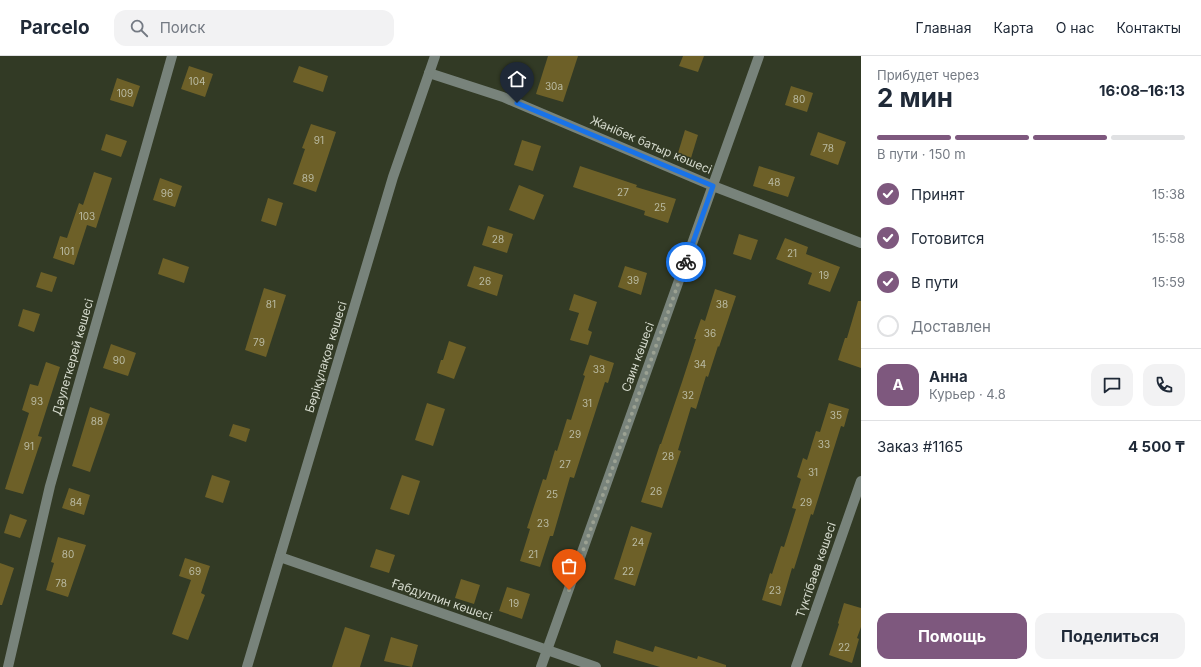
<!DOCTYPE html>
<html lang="ru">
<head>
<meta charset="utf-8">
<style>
	:root { --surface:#fff; --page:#f2f2f3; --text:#1f2937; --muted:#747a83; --line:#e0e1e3; --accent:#7e587e }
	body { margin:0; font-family:Inter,sans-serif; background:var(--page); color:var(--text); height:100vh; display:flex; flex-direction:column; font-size:15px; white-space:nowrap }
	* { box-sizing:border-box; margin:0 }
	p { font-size:13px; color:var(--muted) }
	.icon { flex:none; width:22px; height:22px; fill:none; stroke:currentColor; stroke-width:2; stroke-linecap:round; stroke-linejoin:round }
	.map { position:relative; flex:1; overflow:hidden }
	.side { display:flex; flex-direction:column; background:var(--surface); width:340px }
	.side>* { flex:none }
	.pin { position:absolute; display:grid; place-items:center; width:34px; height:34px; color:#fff; margin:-41px -17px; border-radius:50% 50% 50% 0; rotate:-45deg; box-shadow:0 0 4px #0007 }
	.pin .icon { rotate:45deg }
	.courier { position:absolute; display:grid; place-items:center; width:40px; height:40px; margin:-20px; border:3px solid #1a73e8; border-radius:50%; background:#fff; color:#222; box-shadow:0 1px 5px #0007 }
	.summary em { font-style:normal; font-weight:700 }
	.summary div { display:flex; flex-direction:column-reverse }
	.summary { display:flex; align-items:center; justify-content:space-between; height:68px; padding:0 16px }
	h1 { font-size:26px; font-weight:700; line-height:30px }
	.bar { display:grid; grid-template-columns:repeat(4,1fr); gap:6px 4px; align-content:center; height:48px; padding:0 16px }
	.bar i { height:5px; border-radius:3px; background:var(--line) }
	.bar .on { background:var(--accent) }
	.bar p { grid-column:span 4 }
	.line { display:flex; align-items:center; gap:10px; padding:0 16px; border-top:1px solid var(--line) }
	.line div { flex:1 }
	.round { display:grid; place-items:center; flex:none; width:42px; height:42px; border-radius:12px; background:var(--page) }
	ol { padding:0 16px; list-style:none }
	li { display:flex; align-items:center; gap:12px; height:44px }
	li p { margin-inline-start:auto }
	li .icon { padding:4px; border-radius:50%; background:var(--accent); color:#fff; stroke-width:4 }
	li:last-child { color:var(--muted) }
	li i { width:22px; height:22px; border:2px solid var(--line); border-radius:50% }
	.action { display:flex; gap:8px; margin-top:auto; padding:8px 16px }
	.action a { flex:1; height:46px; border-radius:12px; background:var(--accent); color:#fff; font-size:16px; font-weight:700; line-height:46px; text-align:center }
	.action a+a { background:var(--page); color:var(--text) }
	header { display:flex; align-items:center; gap:24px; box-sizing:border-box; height:56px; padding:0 20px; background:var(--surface); border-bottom:1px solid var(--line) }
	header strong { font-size:19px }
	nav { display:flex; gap:22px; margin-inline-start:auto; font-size:14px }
	.search { width:280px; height:36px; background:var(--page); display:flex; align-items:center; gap:10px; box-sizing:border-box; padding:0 14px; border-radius:12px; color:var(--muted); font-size:15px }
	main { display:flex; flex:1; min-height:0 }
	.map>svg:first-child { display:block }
</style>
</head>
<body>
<header>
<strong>Parcelo</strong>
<div class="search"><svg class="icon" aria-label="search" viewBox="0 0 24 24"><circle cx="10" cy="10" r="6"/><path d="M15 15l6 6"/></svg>Поиск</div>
<nav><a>Главная</a><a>Карта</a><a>О нас</a><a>Контакты</a></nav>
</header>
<main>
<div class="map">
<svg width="861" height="611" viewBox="0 0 861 611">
	<rect width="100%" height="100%" fill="#323a25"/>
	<g fill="#6d6028">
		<polygon points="548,0 578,0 563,46 536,38"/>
		<polygon points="683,0 704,0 698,16 679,10"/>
		<polygon points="189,10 213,18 205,41 181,33"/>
		<polygon points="299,10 328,20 323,36 293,26"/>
		<polygon points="117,22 140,30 133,51 110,44"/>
		<polygon points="791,30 813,37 807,56 785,49"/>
		<polygon points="311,68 336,76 316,136 293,128 305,93 302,92"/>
		<polygon points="685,74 698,79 691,102 678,97"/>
		<polygon points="818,76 846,86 838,109 810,99"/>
		<polygon points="106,78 127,85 121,101 101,94"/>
		<polygon points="522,84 541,90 533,115 514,109"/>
		<polygon points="580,110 637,129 636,131 676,143 668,167 644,159 645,155 573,131"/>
		<polygon points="759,110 795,121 788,141 753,130"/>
		<polygon points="94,116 112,122 96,172 87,169 74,209 53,202 60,180 67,182 79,147 83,149"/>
		<polygon points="160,122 182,130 175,151 153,144"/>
		<polygon points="519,129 544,139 534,164 509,154"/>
		<polygon points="268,142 283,147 276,170 261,165"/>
		<polygon points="488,170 513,178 507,197 482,189"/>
		<polygon points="739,178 758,184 751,204 733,198"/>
		<polygon points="785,182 808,191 806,198 840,211 830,236 808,228 812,217 776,203"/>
		<polygon points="163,202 189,211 184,227 158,218"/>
		<polygon points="474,210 503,219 497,240 467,230"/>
		<polygon points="625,210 647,217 641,239 618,231"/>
		<polygon points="41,216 57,221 52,236 36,231"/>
		<polygon points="264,232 286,239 266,301 245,294"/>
		<polygon points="715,233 736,240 719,291 718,290 708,321 706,320 696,353 691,351 678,394 681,395 662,452 641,446 660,388 661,388 682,326 696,283 694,283 701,263 705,265"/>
		<polygon points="574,238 597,246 588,274 592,276 588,289 570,284 579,257 569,254"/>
		<polygon points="858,245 861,245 861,312 838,304 845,282 847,282"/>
		<polygon points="23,253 40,258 34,276 18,270"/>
		<polygon points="449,285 466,291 454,323 437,317 441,304 443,304"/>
		<polygon points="111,288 136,297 128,320 103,312"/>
		<polygon points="590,299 614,307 608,327 605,326 574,422 570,421 553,480 550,480 540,511 520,505 530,473 527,472 543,423 546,424 555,394 557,395 567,363 571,364 585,320 583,319"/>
		<polygon points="46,306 60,311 38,380 42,381 23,438 5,433 29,357 22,354 30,328 38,330"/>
		<polygon points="427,347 445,353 433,390 415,384"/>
		<polygon points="829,347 849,353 844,371 841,370 813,459 811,458 794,513 792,512 781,550 762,544 770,517 772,518 781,490 784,491 796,453 792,452 801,423 797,421 803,402 807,404 816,375 820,376"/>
		<polygon points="90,351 110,358 90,416 72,410"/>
		<polygon points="233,368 250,373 246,386 229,380"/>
		<polygon points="212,419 230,425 223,447 205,441"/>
		<polygon points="402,419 420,425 409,459 390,453"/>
		<polygon points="69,432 90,439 84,459 62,452"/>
		<polygon points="10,458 27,464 20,482 4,477"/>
		<polygon points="631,470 652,477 635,530 614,523"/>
		<polygon points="58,481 86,489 68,541 46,534 54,507 51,506"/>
		<polygon points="376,493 395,499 389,517 370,511"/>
		<polygon points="185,502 210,510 201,537 205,539 188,584 172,578 191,524 179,520"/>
		<polygon points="0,507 14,512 2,549 0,549"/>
		<polygon points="461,523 480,529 474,548 455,542"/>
		<polygon points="507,531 530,538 522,563 499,555"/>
		<polygon points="844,547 861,552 861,571 857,582 859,583 852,607 829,599 839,568 838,567"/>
		<polygon points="345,571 370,579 360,611 332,611"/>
		<polygon points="391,581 418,589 412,611 384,605"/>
		<polygon points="616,584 653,596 655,590 697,603 698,600 726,609 726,611 660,611 613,597"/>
	</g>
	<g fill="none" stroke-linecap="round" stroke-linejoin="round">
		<g stroke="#78837b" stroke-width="10">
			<polyline points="429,17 503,41 713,130 861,187"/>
			<polyline points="280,501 596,611"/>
			<polyline points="8,611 50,430 172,0"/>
			<polyline points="247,611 393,121 435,0"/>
			<polyline points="541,611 759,0"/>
			<polyline points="796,611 861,425"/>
		</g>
	</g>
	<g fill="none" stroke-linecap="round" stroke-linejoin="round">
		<polyline stroke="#9ba192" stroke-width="4" stroke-dasharray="0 7.2" points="569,534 686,206"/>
		<polyline stroke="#1a73e8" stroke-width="5" points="517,47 713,130 686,206"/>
	</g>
	<g text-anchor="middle" stroke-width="3" stroke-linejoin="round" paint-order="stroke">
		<g font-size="10" fill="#babba3">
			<text x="197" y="29">104</text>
			<text x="554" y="34">30а</text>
			<text x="125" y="41">109</text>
			<text x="799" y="47">80</text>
			<text x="319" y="88">91</text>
			<text x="828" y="96">78</text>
			<text x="308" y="126">89</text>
			<text x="774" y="130">48</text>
			<text x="623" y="140">27</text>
			<text x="167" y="141">96</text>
			<text x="660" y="155">25</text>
			<text x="87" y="164">103</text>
			<text x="498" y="187">28</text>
			<text x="67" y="199">101</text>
			<text x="792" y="201">21</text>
			<text x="824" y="223">19</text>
			<text x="633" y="228">39</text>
			<text x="485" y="229">26</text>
			<text x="271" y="252">81</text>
			<text x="722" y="252">38</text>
			<text x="710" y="281">36</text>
			<text x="259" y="290">79</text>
			<text x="119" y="308">90</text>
			<text x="700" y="312">34</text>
			<text x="599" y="317">33</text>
			<text x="688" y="343">32</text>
			<text x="37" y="349">93</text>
			<text x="587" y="351">31</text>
			<text x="836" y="363">35</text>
			<text x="97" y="369">88</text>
			<text x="575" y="382">29</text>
			<text x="824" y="392">33</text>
			<text x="29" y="394">91</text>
			<text x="668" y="404">28</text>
			<text x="565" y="412">27</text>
			<text x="813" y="420">31</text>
			<text x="656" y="439">26</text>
			<text x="552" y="442">25</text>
			<text x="76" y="450">84</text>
			<text x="806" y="450">29</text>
			<text x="543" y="471">23</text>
			<text x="638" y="490">24</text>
			<text x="68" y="502">80</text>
			<text x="533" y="502">21</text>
			<text x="195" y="519">69</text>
			<text x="628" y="519">22</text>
			<text x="61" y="531">78</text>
			<text x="775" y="538">23</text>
			<text x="514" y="551">19</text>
			<text x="844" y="595">22</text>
		</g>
		<g font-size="12" fill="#d4d9cc" stroke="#323a25">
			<text transform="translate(651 89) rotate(23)" y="4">Жанібек батыр көшесі</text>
			<text transform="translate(73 301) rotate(-74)" y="4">Дәулеткерей көшесі</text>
			<text transform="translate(326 301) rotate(-73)" y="4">Бөріқұлақов көшесі</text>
			<text transform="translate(638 301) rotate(-70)" y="4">Саин көшесі</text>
			<text transform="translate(816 514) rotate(-71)" y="4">Түктібаев көшесі</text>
			<text transform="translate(442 544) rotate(19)" y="4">Ғабдуллин көшесі</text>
		</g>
	</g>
</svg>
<div class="pin" style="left:569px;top:534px;background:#ea580c"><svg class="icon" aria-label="bag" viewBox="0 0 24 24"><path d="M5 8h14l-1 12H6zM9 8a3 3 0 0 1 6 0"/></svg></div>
<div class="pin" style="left:517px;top:47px;background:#1f2937"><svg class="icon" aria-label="home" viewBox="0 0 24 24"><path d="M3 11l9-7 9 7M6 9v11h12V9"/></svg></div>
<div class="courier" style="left:686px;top:206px"><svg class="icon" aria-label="bike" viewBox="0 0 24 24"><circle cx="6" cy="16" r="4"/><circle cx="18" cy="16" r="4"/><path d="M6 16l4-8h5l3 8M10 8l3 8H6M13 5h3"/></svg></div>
</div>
<section class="side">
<div class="summary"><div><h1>2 мин</h1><p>Прибудет через</p></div><em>16:08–16:13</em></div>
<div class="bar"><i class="on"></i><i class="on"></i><i class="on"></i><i></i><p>В пути · 150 m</p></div>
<ol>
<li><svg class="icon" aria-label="check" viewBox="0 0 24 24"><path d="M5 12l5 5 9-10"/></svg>Принят<p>15:38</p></li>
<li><svg class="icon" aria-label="check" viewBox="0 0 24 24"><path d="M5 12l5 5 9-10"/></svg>Готовится<p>15:58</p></li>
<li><svg class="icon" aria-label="check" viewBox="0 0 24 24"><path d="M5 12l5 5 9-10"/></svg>В пути<p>15:59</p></li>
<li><i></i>Доставлен</li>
</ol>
<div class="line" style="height:72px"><b class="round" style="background:var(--accent);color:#fff">А</b><div><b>Анна</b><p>Курьер · 4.8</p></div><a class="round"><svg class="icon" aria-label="chat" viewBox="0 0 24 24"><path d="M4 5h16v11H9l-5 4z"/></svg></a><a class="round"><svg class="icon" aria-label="phone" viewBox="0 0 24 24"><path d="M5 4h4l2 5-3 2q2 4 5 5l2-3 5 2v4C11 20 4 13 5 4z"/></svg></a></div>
<div class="line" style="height:52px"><div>Заказ #1165</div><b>4 500 ₸</b></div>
<div class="action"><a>Помощь</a><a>Поделиться</a></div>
</section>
</main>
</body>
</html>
